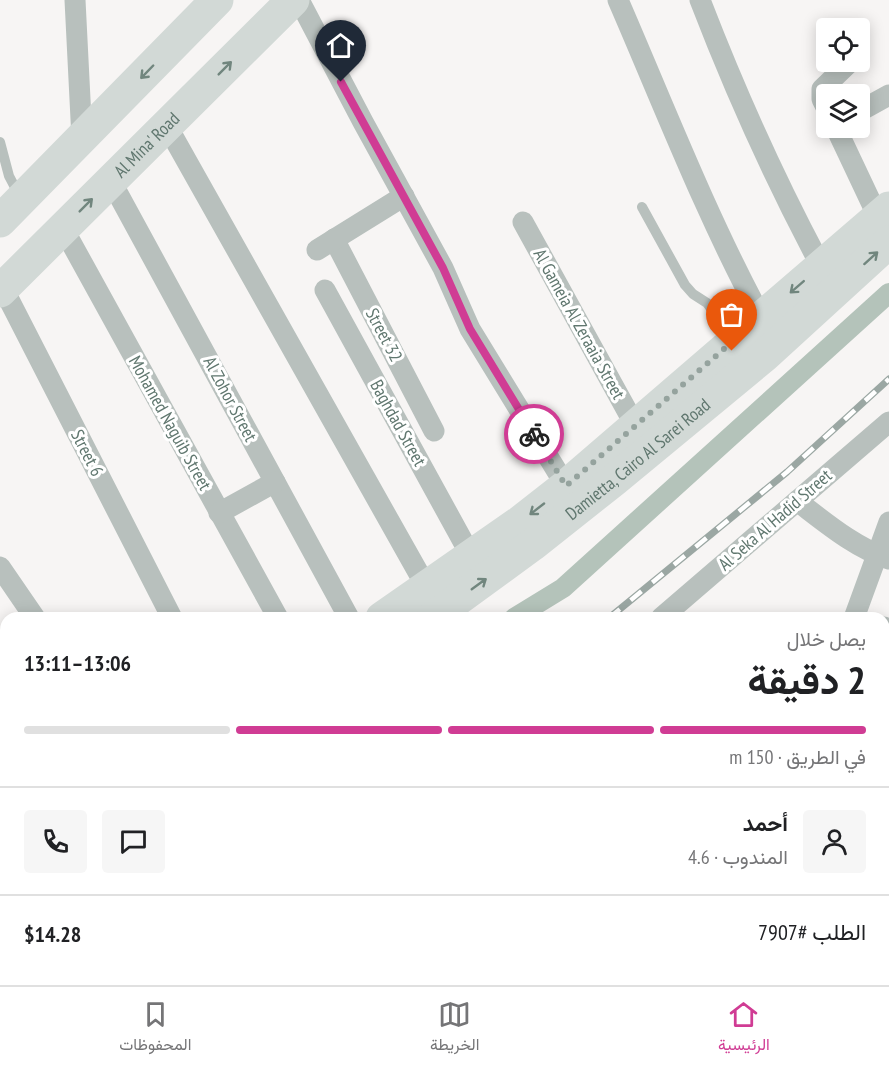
<!DOCTYPE html>
<html lang="ar">
<head>
<meta charset="utf-8">
<style>
	:root { --surface:#fff; --page:#f6f6f6; --text:#202124; --muted:#757577; --line:#e0e0e0; --accent:#d03c94 }
	body { margin:0; font-family:"PT Sans Narrow",Vazirmatn,sans-serif; background:var(--page); color:var(--text); direction:rtl; height:100vh; display:flex; flex-direction:column; font-size:22px; white-space:nowrap }
	* { box-sizing:border-box; margin:0 }
	p { font-size:20px; color:var(--muted) }
	.icon { flex:none; width:33px; height:33px; fill:none; stroke:currentColor; stroke-width:2; stroke-linecap:round; stroke-linejoin:round }
	.map { position:relative; flex:1; overflow:hidden; direction:ltr }
	.side { position:absolute; left:0px; top:612px; width:890px; height:374px; display:flex; flex-direction:column; background:var(--surface); border-radius:18px 18px 0 0; box-shadow:0 3px 15px #0003; direction:rtl }
	.side>* { flex:none }
	.buttons { position:absolute; left:816px; top:18px; display:grid; gap:12px }
	.buttons a { display:grid; place-items:center; width:54px; height:54px; border-radius:6px; background:var(--surface); box-shadow:0 3px 15px #0003; font-size:30px }
	.pin { position:absolute; display:grid; place-items:center; width:51px; height:51px; color:#fff; margin:-62px -26px; border-radius:50% 50% 50% 0; rotate:-45deg; box-shadow:0 0 6px #0007 }
	.pin .icon { rotate:45deg }
	.courier { position:absolute; display:grid; place-items:center; width:60px; height:60px; margin:-30px; border:4px solid #d03c94; border-radius:50%; background:#fff; color:#222; box-shadow:0 2px 8px #0007 }
	.overview em { font-style:normal; font-weight:700 }
	.overview div { display:flex; flex-direction:column-reverse }
	.overview { display:flex; align-items:center; justify-content:space-between; height:102px; padding:0 24px }
	h1 { font-size:39px; font-weight:700; line-height:45px }
	.bar { display:grid; grid-template-columns:repeat(4,1fr); gap:9px 6px; align-content:center; height:72px; padding:0 24px }
	.bar i { height:8px; border-radius:4px; background:var(--line) }
	.bar .selected { background:var(--accent) }
	.bar p { grid-column:span 4 }
	.line { display:flex; align-items:center; gap:15px; padding:0 24px; border-top:2px solid var(--line) }
	.line div { flex:1 }
	.round { display:grid; place-items:center; flex:none; width:63px; height:63px; border-radius:6px; background:var(--page) }
	.dock { display:flex; justify-content:space-around; align-items:center; height:84px; border-top:2px solid var(--line); background:var(--surface); font-size:16px; color:var(--muted) }
	.dock a { display:grid; justify-items:center; gap:3px }
	.dock .selected { color:var(--accent) }
	.map>svg:first-child { display:block }
</style>
</head>
<body>
<div class="map">
<svg width="889" height="985" viewBox="0 0 889 985">
	<rect width="100%" height="100%" fill="#f7f5f4"/>
	<g fill="none" stroke-linecap="round" stroke-linejoin="round">
		<g stroke="#b4c3ba" stroke-width="20">
			<polyline points="514,618 563,588 889,293"/>
			<polyline points="0,911 6,908"/>
		</g>
		<g stroke="#b8c0bd" stroke-width="10">
			<polyline points="0,142 9,176 19,195"/>
			<polyline points="642,207 685,285 693,294 707,303 733,338"/>
		</g>
		<g stroke="#b8c0bd" stroke-width="21">
			<polyline points="75,0 82,139"/>
			<polyline points="299,0 363,122 443,268 470,329 566,486"/>
			<path d="M618,0C664,106 706,215 761,317"/>
			<path d="M700,0C735,91 775,180 821,266"/>
			<polyline points="826,107 822,99 822,89 850,62"/>
			<polyline points="860,111 889,95"/>
			<polyline points="167,126 427,588"/>
			<polyline points="836,128 878,217"/>
			<polyline points="111,181 349,618"/>
			<polyline points="523,222 636,427"/>
			<polyline points="63,228 278,618"/>
			<polyline points="334,239 434,431"/>
			<polyline points="317,250 404,196"/>
			<polyline points="3,288 172,618"/>
			<polyline points="325,290 471,556"/>
			<path d="M797,501C826,523 854,547 889,559"/>
			<polyline points="219,513 275,482"/>
			<polyline points="0,567 35,618"/>
			<polyline points="661,618 889,422"/>
			<polyline points="854,618 889,522"/>
			<polyline points="884,627 889,629"/>
			<polyline points="884,681 889,683"/>
			<polyline points="0,691 6,699"/>
			<polyline points="0,796 6,804"/>
			<polyline points="311,980 312,985"/>
			<polyline points="378,980 378,985"/>
			<polyline points="668,980 669,985"/>
			<polyline points="851,980 852,985"/>
			<polyline points="65,985 77,980"/>
			<polyline points="100,985 101,980"/>
			<polyline points="150,985 150,980"/>
			<polyline points="252,985 252,980"/>
			<polyline points="429,985 430,980"/>
			<polyline points="583,985 584,980"/>
			<polyline points="728,985 754,980"/>
		</g>
		<g stroke="#d2d9d6" stroke-width="33">
			<polyline points="0,221 217,0"/>
			<path id="s1" d="M0,291L293,0"/>
			<polyline points="382,618 520,522 566,486 889,208"/>
			<path id="s2" d="M432,618L532,545L614,480L764,356L889,242"/>
			<polyline points="0,834 6,831"/>
			<polyline points="0,864 6,861"/>
		</g>
		<g stroke="#9ba7a3" stroke-width="7">
			<g id="rail">
				<polyline points="609,618 787,472 889,379"/>
				<polyline points="0,983 7,980"/>
			</g>
		</g>
		<use href="#rail" stroke="#fff" stroke-width="4.5" stroke-dasharray="14" stroke-linecap="butt"/>
	</g>
	<defs><path id="oneway-shaft" d="M-6 0H5M1.5-3L5.5 0L1.5 3" fill="none" stroke-width="1.6" stroke-linecap="round" stroke-linejoin="round" transform="scale(1.5)"/></defs>
	<g stroke="#71867e">
		<use href="#oneway-shaft" transform="translate(225 68) rotate(-45)"/>
		<use href="#oneway-shaft" transform="translate(147 72) rotate(134)"/>
		<use href="#oneway-shaft" transform="translate(86 205) rotate(-45)"/>
		<use href="#oneway-shaft" transform="translate(871 258) rotate(-42)"/>
		<use href="#oneway-shaft" transform="translate(797 287) rotate(139)"/>
		<use href="#oneway-shaft" transform="translate(537 509) rotate(142)"/>
		<use href="#oneway-shaft" transform="translate(479 584) rotate(-36)"/>
	</g>
	<g fill="none" stroke-linecap="round" stroke-linejoin="round">
		<polyline stroke="#95a39e" stroke-width="6" stroke-dasharray="0 10.8" points="534,434 566,486 724,349 732,351"/>
		<polyline stroke="#d03c94" stroke-width="8" points="341,82 443,268 470,329 534,434"/>
	</g>
	<g text-anchor="middle" stroke-width="6" stroke-linejoin="round" paint-order="stroke">
		<g font-size="18" fill="#60776f" stroke="#fff">
			<text dy="6" stroke="none"><textPath href="#s1" startOffset="207">Al Mina' Road</textPath></text>
			<text transform="translate(579 324) rotate(61)" y="6">Al Gameia Al Zeraaia Street</text>
			<text transform="translate(384 335) rotate(62)" y="6">Street 32</text>
			<text transform="translate(230 399) rotate(62)" y="6">Al Zohor Street</text>
			<text transform="translate(170 423) rotate(61)" y="6">Mohamed Naguib Street</text>
			<text transform="translate(398 423) rotate(61)" y="6">Baghdad Street</text>
			<text transform="translate(87 453) rotate(63)" y="6">Street 6</text>
			<text dy="6" stroke="none"><textPath href="#s2" startOffset="260">Damietta, Cairo Al Sarei Road</textPath></text>
			<text transform="translate(775 520) rotate(-41)" y="6">Al Seka Al Hadid Street</text>
		</g>
	</g>
</svg>
<div class="buttons">
<a><svg class="icon" aria-label="locate" viewBox="0 0 24 24"><circle cx="12" cy="12" r="6"/><path d="M12 2v4M12 18v4M2 12h4M18 12h4"/></svg></a>
<a><svg class="icon" aria-label="layers" viewBox="0 0 24 24"><path d="M12 4l9 5-9 5-9-5zM3 14l9 5 9-5"/></svg></a>
</div>
<div class="pin" style="left:732px;top:351px;background:#ea580c"><svg class="icon" aria-label="bag" viewBox="0 0 24 24"><path d="M5 8h14l-1 12H6zM9 8a3 3 0 0 1 6 0"/></svg></div>
<div class="pin" style="left:341px;top:82px;background:#1f2937"><svg class="icon" aria-label="home" viewBox="0 0 24 24"><path d="M3 11l9-7 9 7M6 9v11h12V9"/></svg></div>
<div class="courier" style="left:534px;top:434px"><svg class="icon" aria-label="bike" viewBox="0 0 24 24"><circle cx="6" cy="16" r="4"/><circle cx="18" cy="16" r="4"/><path d="M6 16l4-8h5l3 8M10 8l3 8H6M13 5h3"/></svg></div>
<section class="side">
<div class="overview"><div><h1>2 دقيقة</h1><p>يصل خلال</p></div><em>13:06–13:11</em></div>
<div class="bar"><i class="selected"></i><i class="selected"></i><i class="selected"></i><i></i><p>في الطريق · 150 m</p></div>
<div class="line" style="height:108px"><a class="round"><svg class="icon" aria-label="person" viewBox="0 0 24 24"><circle cx="12" cy="8" r="4"/><path d="M4 21q1-7 8-7t8 7"/></svg></a><div><b>أحمد</b><p>المندوب · 4.6</p></div><a class="round"><svg class="icon" aria-label="chat" viewBox="0 0 24 24"><path d="M4 5h16v11H9l-5 4z"/></svg></a><a class="round"><svg class="icon" aria-label="phone" viewBox="0 0 24 24"><path d="M5 4h4l2 5-3 2q2 4 5 5l2-3 5 2v4C11 20 4 13 5 4z"/></svg></a></div>
<div class="line" style="height:78px"><div>الطلب #7907</div><b>$14.28</b></div>
</section>
</div>
<nav class="dock">
<a class="selected"><svg class="icon" aria-label="home" viewBox="0 0 24 24"><path d="M3 11l9-7 9 7M6 9v11h12V9"/></svg>الرئيسية</a>
<a><svg class="icon" aria-label="map" viewBox="0 0 24 24"><path d="M3 6l6-2 6 2 6-2v14l-6 2-6-2-6 2zM9 4v14M15 6v14"/></svg>الخريطة</a>
<a><svg class="icon" aria-label="saved" viewBox="0 0 24 24"><path d="M7 4h10v16l-5-4-5 4z"/></svg>المحفوظات</a>
</nav>
</body>
</html>
